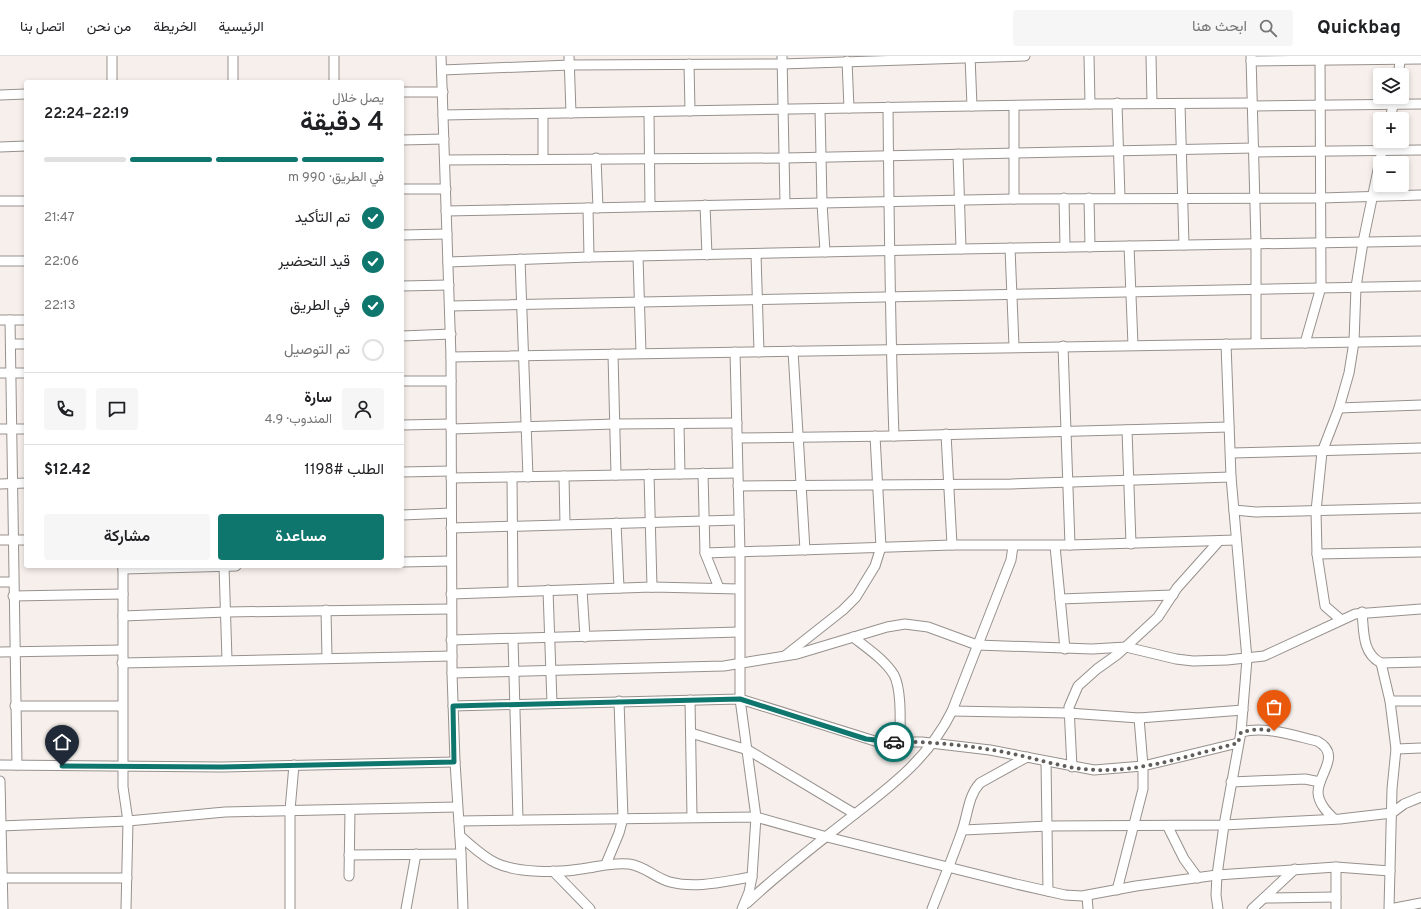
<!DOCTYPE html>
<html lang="ar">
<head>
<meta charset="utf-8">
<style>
	:root { --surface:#fff; --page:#f6f6f6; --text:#202124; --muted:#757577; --line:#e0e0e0; --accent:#0f766e }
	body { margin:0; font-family:Overpass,Vazirmatn,sans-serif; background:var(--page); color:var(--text); direction:rtl; height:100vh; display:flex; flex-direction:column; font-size:15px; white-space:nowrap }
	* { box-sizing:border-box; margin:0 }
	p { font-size:13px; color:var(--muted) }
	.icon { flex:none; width:22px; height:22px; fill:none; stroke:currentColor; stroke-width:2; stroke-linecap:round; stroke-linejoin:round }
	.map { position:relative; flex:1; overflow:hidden; direction:ltr }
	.panel { position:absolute; left:24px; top:24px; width:380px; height:488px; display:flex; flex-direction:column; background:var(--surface); border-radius:4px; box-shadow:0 2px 6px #0003; direction:rtl }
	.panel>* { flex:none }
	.buttons { position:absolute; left:1373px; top:12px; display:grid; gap:8px }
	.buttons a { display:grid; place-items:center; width:36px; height:36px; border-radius:4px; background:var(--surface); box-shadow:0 2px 6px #0003; font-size:20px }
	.pin { position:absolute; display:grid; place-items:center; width:34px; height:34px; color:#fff; margin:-41px -17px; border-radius:50% 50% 50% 0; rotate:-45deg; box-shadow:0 0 4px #0007 }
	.pin .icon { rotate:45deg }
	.courier { position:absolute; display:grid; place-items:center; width:40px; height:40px; margin:-20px; border:3px solid #0f766e; border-radius:50%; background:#fff; color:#222; box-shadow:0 1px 5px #0007 }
	.headline em { font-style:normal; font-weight:600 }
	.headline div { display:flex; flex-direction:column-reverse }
	.headline { display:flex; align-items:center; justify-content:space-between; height:68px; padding:0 20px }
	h1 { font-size:26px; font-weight:600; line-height:30px }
	.bar { display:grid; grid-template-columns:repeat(4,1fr); gap:6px 4px; align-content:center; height:48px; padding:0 20px }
	.bar i { height:5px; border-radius:3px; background:var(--line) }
	.bar .on { background:var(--accent) }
	.bar p { grid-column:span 4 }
	.line { display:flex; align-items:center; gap:10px; padding:0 20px; border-top:1px solid var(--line) }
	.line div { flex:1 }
	.round { display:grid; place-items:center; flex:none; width:42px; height:42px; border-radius:4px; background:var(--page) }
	ol { padding:0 20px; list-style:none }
	li { display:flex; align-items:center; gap:12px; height:44px }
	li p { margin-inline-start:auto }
	li .icon { padding:4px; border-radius:50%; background:var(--accent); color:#fff; stroke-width:4 }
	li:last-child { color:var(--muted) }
	li i { width:22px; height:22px; border:2px solid var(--line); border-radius:50% }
	.primary-button { display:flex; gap:8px; margin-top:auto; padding:8px 20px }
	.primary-button a { flex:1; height:46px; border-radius:4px; background:var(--accent); color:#fff; font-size:16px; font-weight:600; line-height:46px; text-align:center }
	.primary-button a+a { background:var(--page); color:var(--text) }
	header { display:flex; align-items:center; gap:24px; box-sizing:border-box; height:56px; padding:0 20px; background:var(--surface); border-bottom:1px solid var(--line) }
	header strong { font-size:19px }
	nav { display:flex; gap:22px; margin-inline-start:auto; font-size:14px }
	.search { width:280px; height:36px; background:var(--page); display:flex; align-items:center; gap:10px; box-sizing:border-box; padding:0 14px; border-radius:4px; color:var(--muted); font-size:15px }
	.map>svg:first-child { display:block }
</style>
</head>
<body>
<header>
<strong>Quickbag</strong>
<div class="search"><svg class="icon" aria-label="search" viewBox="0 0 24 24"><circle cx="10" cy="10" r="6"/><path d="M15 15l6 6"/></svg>ابحث هنا</div>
<nav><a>الرئيسية</a><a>الخريطة</a><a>من نحن</a><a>اتصل بنا</a></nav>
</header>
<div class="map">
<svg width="1421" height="853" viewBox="0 0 1421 853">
	<rect width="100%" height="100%" fill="#f6efeb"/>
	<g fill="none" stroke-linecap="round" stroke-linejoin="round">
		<g stroke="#97918d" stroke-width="11">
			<g id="minor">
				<polyline points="112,0 112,26"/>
				<polyline points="334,0 334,26"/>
				<polyline points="441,0 451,301 452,617 455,706 461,798 463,853"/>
				<polyline points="569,0 571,57"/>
				<polyline points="782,0 785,147"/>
				<polyline points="970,0 972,50"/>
				<polyline points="1089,0 1090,48"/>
				<polyline points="1151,0 1152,47"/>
				<polyline points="1251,0 1256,187 1256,287"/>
				<polyline points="847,5 849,52"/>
				<polyline points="1251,5 1421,3"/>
				<polyline points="689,8 690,55"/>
				<polyline points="442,14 570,9 782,8 1025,0"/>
				<polyline points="1398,19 1401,0"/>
				<polyline points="233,26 233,0"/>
				<polyline points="402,36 443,36"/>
				<polyline points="0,39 26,38"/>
				<polyline points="1117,47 1120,142"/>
				<polyline points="1180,48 1184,189"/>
				<polyline points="1014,50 1014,143"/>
				<polyline points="1252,50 1421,48"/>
				<path d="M888,51C889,161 890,271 894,380"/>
				<polyline points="820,53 822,147 825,196"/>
				<polyline points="649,57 650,150"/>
				<polyline points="543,58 543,103"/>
				<polyline points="443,59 1090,48 1252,47"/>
				<polyline points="1390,63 1395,41"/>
				<polyline points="402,84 444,83"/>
				<polyline points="0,91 26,90"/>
				<polyline points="1254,96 1421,94"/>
				<polyline points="958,98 961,193"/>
				<polyline points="596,102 598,152"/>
				<polyline points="445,104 785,102 1254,92"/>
				<polyline points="402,133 446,133"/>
				<polyline points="1064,142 1065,191"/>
				<polyline points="1089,142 1090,191"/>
				<polyline points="0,145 26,145"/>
				<polyline points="705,149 707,199"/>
				<polyline points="588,152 589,201"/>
				<polyline points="446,155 1014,143 1321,142 1421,139"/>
				<polyline points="402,179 447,178"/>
				<polyline points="1129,190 1133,289"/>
				<polyline points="1010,192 1014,290"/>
				<polyline points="756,198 759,296"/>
				<polyline points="638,200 641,297"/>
				<polyline points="520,203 528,421"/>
				<polyline points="0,205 26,205"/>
				<polyline points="448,206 589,201 961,193 1421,185"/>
				<polyline points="402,230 449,229"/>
				<polyline points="450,250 1421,230"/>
				<polyline points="0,264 26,264"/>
				<polyline points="10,264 17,709"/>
				<polyline points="402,280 451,278"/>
				<polyline points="1305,287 1321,231 1320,0"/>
				<polyline points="11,288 26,288"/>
				<polyline points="1063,290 1070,489"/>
				<polyline points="793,295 805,494"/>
				<polyline points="735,296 740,497 740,643 756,761 752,821 749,836 742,853"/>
				<polyline points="613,298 616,419"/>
				<polyline points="451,301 1421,285"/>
				<polyline points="0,317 26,317"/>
				<polyline points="402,325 451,325"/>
				<polyline points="1339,352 1421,349"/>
				<polyline points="679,368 680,418"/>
				<polyline points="402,369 451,368"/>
				<polyline points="0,373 26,373"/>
				<polyline points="451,373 615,368 737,367"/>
				<polyline points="1127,374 1131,488"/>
				<polyline points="946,378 952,489"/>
				<polyline points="737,382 894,380 1229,371"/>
				<polyline points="1231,397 1421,392"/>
				<polyline points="402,416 451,415"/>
				<polyline points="703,417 705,497 719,532"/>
				<polyline points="649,418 652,531"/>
				<polyline points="564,420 565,468"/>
				<polyline points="512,421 513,535"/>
				<polyline points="451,422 737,417"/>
				<polyline points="0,428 26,427"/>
				<polyline points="738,430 1011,428 1231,421"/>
				<polyline points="1234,454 1256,456 1421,452"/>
				<polyline points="402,459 451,457"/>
				<polyline points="616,467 619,532"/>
				<polyline points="451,472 739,464"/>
				<polyline points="0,484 26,484"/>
				<polyline points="1055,490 1065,593"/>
				<polyline points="705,497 952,489 1070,489 1236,484"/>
				<polyline points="1317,498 1421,496"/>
				<polyline points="402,506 451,505"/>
				<polyline points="123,510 123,731 128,765 126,853"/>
				<polyline points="224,510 227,604"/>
				<polyline points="123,513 236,510"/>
				<polyline points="0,526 13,526"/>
				<polyline points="548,534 552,647"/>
				<polyline points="582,534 585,581"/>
				<polyline points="451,538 652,531 739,533"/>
				<polyline points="13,540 123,538"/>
				<polyline points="1060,543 1173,539"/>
				<polyline points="326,554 327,602"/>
				<path d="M1362,556C1364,576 1362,597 1381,607L1390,645L1396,693L1392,733L1389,853"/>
				<polyline points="123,560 226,556 451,553"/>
				<polyline points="1340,563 1325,550 1317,498 1316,455 1322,396 1339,352 1349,317 1354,286 1356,231 1363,186 1384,85"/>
				<path d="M853,581C867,592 885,604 894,619C902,634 900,668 900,686"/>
				<polyline points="513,583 518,764"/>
				<polyline points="451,584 739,576"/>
				<polyline points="0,596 122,594"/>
				<polyline points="786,599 843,554 856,541 875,510 881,491 875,380"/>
				<polyline points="122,607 452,600"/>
				<polyline points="1381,607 1421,606"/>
				<polyline points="452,617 724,610 797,598 887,571 905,568 928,571 977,589 1092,593 1126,591 1176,603 1193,605 1227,604 1264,600 1355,558 1421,553"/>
				<polyline points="690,644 692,761"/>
				<polyline points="1390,645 1421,645"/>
				<polyline points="15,650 122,650"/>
				<polyline points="453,650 740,643 878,686 922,686 990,694 1094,714 1143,710 1238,687"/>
				<polyline points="952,655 1068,657 1139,662 1243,654"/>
				<path d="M1241,676C1266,670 1292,679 1317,685C1343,699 1317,719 1318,737C1319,748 1327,756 1334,763"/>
				<polyline points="691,677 748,694 855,758"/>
				<polyline points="1396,693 1421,692"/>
				<polyline points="1046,706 1048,835"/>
				<polyline points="0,709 222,711 455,706"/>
				<polyline points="1072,711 1069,651 1078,630 1097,613 1118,598 1158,561 1177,532 1219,485"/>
				<polyline points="0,725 3,853"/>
				<polyline points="1231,726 1305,723 1320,726"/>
				<polyline points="459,765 756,761 827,781 1016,828 1065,839 1082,840 1136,830 1217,819 1336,811 1390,815"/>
				<polyline points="0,770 128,765 225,756 457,751"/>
				<polyline points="1168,771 1184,803 1198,822"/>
				<polyline points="963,774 1048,770 1224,769 1340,763 1392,757 1404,748 1421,741"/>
				<path d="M460,780C471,789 483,801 496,807C517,817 558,817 581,813C598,811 611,806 629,808C645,810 655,822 670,826C697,833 725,825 752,821"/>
				<polyline points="349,799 461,798"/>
				<polyline points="606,808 619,777 623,762 619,645"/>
				<polyline points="1336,811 1336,853"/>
				<polyline points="553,815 590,853"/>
				<polyline points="349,820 350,754"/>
				<polyline points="0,822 127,822"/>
				<polyline points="1117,834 1143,733 1143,710 1139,662"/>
				<polyline points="1087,840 1088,853"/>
				<polyline points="1264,842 1336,841"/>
				<path d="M747,847C781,815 818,787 855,758C894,728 930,700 952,655L1011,504L1013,490"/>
				<polyline points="290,853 290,754 294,709"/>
				<polyline points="406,853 416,798"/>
				<path d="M932,853C942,827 953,801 962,775C968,758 968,740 980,727L1027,701"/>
				<polyline points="1218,853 1216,839 1217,819 1224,769 1241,676 1247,603 1231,421 1226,288"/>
				<polyline points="1252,853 1295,813"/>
				<polyline points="1390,853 1421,847"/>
			</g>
		</g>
		<use href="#minor" stroke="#fff" stroke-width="9"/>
	</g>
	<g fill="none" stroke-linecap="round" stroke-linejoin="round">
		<path stroke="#605d5a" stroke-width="4" stroke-dasharray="0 7.2" d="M894,686C932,685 972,690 1009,697C1038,703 1066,713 1096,714C1142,716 1194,698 1238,687L1241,676L1258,673L1274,675"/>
		<polyline stroke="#0f766e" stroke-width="5" points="62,710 222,711 454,706 453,650 740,643 866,683 894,686"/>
	</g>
</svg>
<div class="buttons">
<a><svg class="icon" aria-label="layers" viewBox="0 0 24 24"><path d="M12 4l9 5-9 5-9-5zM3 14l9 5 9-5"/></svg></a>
<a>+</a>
<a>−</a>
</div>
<div class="pin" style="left:1274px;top:675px;background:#ea580c"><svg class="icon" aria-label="bag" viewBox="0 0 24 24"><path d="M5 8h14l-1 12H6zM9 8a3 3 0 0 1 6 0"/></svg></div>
<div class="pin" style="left:62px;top:710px;background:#1f2937"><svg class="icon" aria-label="home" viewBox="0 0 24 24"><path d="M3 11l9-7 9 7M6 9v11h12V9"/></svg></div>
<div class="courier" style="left:894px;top:686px"><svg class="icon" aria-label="car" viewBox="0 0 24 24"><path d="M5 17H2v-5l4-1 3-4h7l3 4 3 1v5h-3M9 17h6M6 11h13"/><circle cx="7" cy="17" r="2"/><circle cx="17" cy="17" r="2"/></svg></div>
<section class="panel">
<div class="headline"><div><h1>4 دقيقة</h1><p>يصل خلال</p></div><em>22:19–22:24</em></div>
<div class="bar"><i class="on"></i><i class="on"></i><i class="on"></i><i></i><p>في الطريق · 990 m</p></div>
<ol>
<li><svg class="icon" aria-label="check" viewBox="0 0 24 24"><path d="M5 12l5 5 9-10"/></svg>تم التأكيد<p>21:47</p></li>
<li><svg class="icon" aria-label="check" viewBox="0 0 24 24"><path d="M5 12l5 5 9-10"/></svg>قيد التحضير<p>22:06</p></li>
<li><svg class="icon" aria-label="check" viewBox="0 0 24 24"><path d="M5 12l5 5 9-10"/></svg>في الطريق<p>22:13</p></li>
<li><i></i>تم التوصيل</li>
</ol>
<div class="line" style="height:72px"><a class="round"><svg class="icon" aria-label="person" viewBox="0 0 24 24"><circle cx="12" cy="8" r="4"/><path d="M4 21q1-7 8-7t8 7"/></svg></a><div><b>سارة</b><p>المندوب · 4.9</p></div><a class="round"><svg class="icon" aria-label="chat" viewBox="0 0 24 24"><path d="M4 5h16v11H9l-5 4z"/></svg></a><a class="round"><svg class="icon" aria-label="phone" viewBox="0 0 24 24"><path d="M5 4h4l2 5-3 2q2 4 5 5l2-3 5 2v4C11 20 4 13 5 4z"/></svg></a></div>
<div class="line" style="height:52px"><div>الطلب #1198</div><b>$12.42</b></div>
<div class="primary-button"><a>مساعدة</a><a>مشاركة</a></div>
</section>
</div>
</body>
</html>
